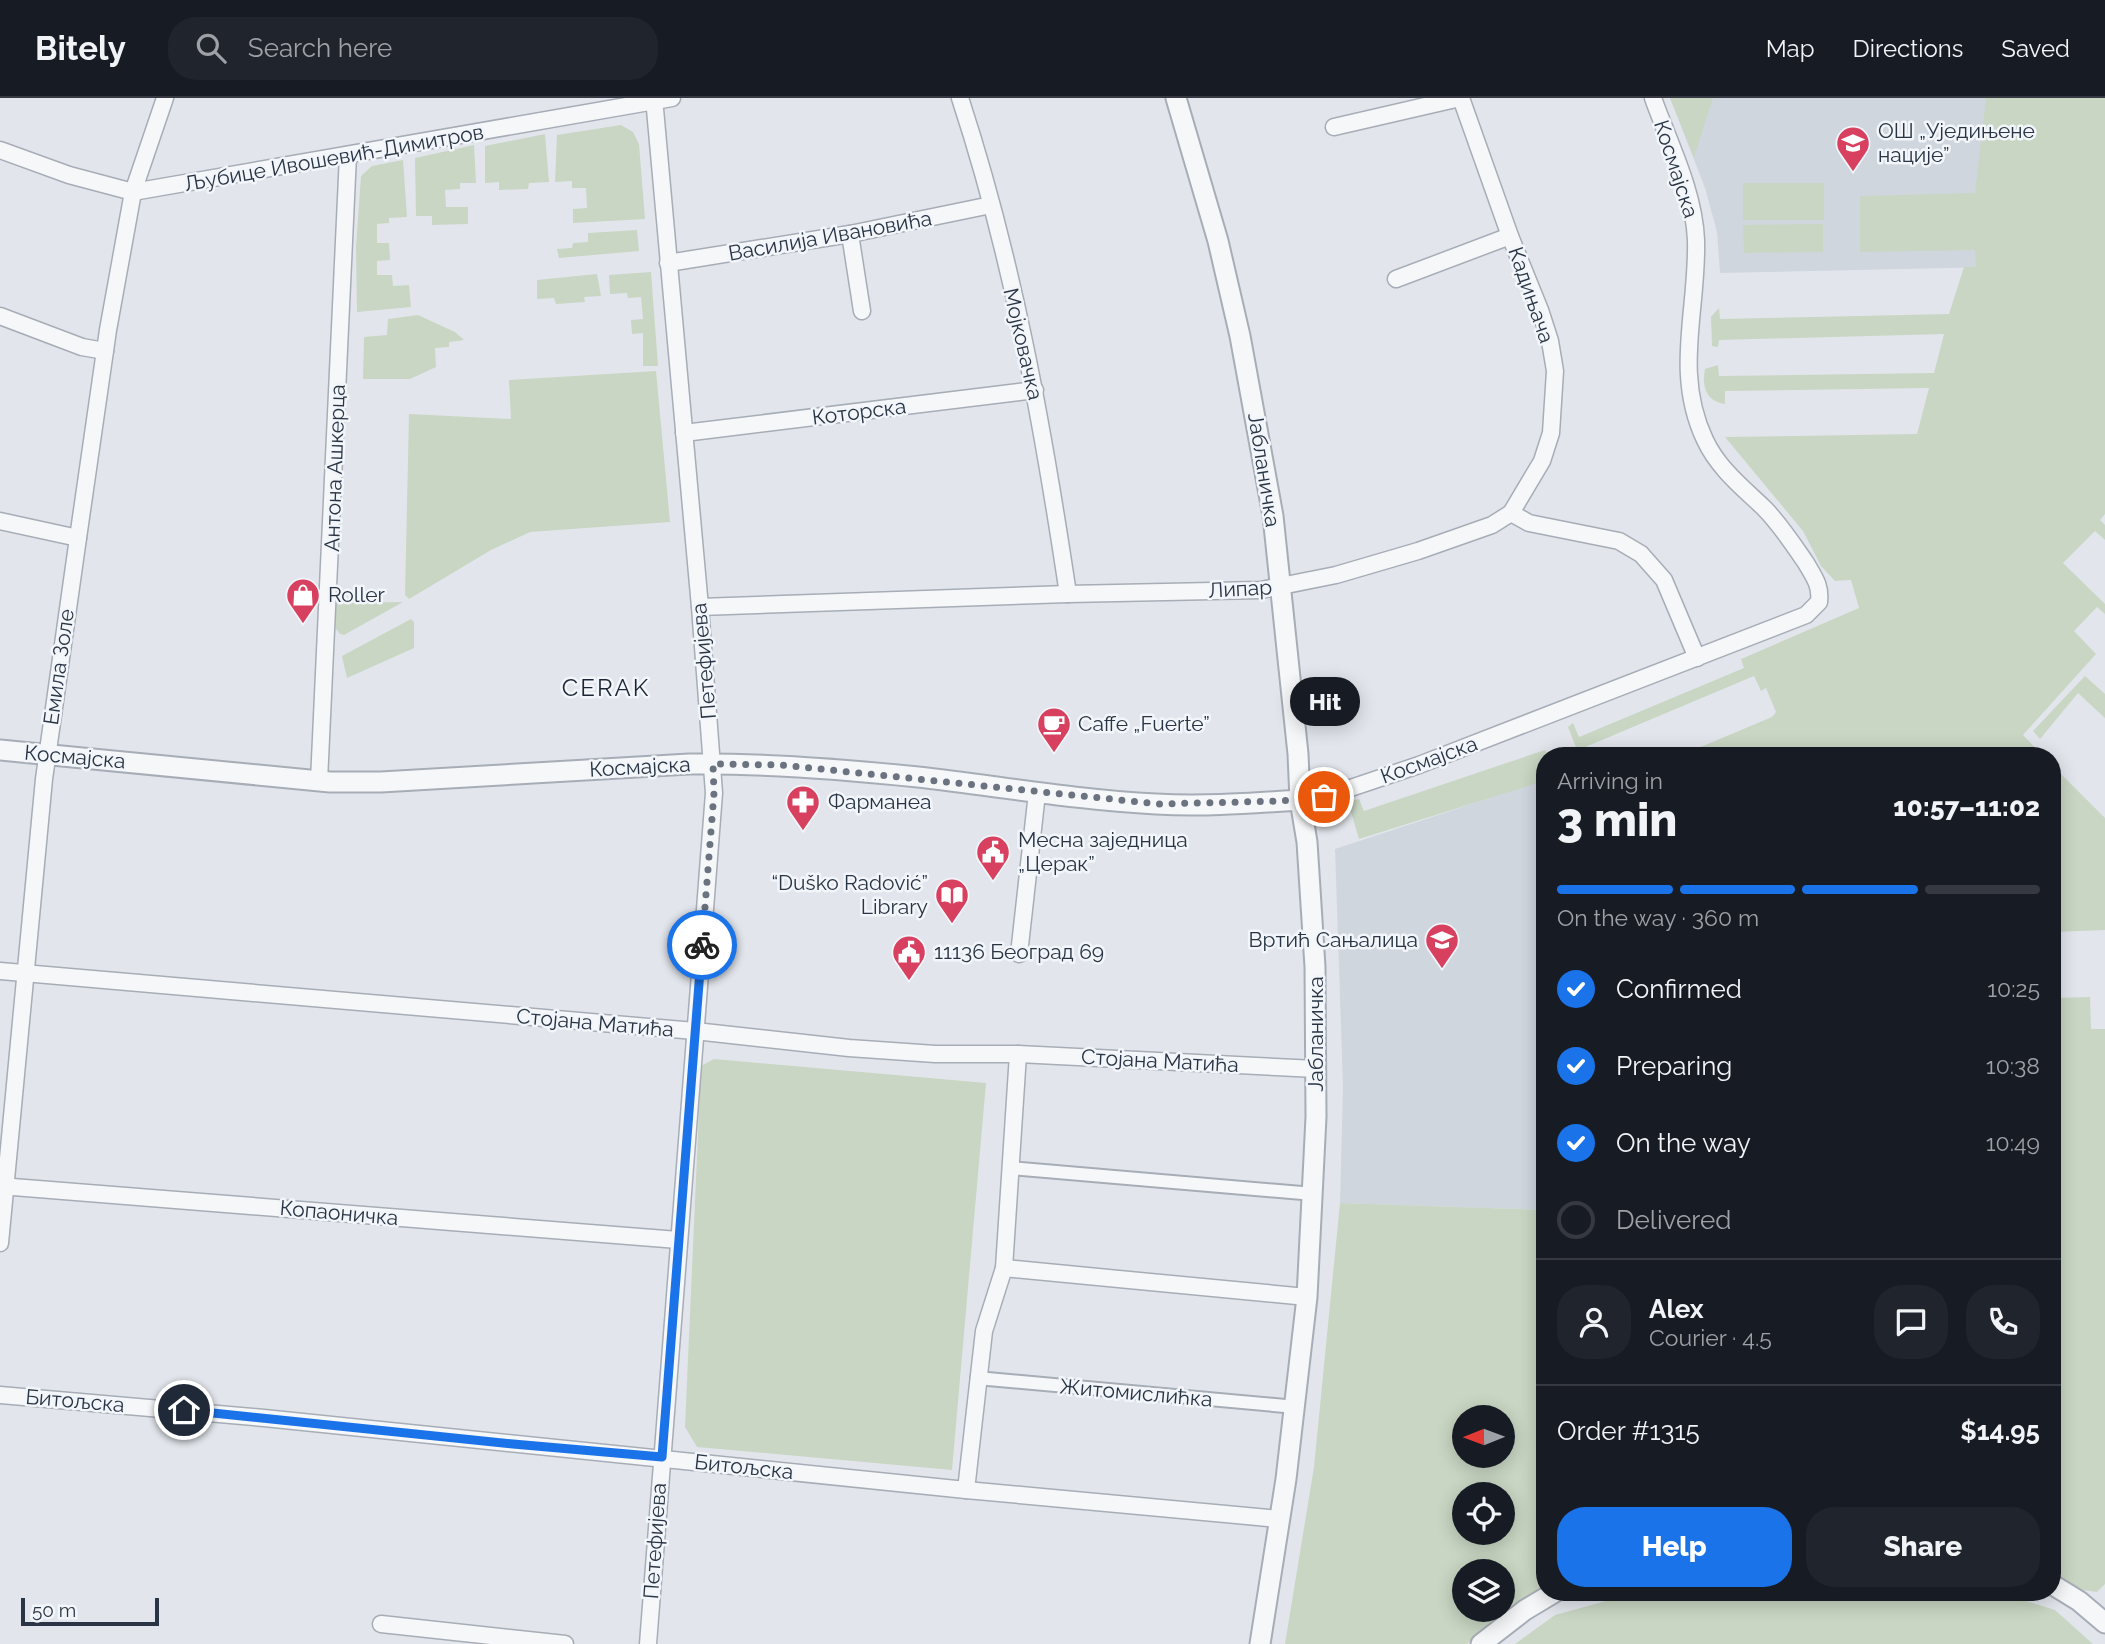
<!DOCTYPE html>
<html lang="en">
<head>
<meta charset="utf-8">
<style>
	:root { --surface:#171b24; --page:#20242c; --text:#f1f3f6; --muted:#9ea1a6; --line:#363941; --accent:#1a73e8 }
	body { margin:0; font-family:Raleway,sans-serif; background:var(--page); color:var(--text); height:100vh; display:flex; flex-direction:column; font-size:26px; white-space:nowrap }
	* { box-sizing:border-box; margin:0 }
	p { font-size:23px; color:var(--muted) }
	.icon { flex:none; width:38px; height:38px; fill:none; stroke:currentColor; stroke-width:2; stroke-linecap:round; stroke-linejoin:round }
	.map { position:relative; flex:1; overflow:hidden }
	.drawer { position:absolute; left:1536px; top:649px; width:525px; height:854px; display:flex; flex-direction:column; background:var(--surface); border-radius:28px; box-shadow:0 4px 18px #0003 }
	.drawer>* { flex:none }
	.needle { width:46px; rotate:269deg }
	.fabs { position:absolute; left:1452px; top:1307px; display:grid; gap:14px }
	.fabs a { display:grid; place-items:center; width:63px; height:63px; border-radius:50%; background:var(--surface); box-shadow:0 4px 18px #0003; font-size:35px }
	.scale { position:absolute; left:21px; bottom:18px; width:138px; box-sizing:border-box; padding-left:7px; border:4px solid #293545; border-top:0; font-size:19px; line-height:24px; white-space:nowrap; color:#293545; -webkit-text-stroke:5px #f2f5f9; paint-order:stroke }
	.pin { position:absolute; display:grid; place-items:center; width:60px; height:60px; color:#fff; margin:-30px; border:4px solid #fff; border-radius:50%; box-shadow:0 2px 7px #0007 }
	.courier { position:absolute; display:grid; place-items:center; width:70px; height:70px; margin:-35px; border:5px solid #1a73e8; border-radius:50%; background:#fff; color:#222; box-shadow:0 2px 9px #0007 }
	.bubble { position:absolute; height:49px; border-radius:24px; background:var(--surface); box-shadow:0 4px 18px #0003; font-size:23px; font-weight:800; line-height:49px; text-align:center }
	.overview em { font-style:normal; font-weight:800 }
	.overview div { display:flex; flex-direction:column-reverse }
	.overview { display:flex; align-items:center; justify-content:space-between; height:119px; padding:0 21px }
	h1 { font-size:46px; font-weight:800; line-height:52px }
	.bar { display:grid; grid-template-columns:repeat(4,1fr); gap:10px 7px; align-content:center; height:84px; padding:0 21px }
	.bar i { height:9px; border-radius:5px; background:var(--line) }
	.bar .on { background:var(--accent) }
	.bar p { grid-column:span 4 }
	.line { display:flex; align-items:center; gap:18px; padding:0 21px; border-top:2px solid var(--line) }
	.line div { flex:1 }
	.round { display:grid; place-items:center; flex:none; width:74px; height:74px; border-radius:28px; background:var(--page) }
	ol { padding:0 21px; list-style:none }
	li { display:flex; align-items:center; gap:21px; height:77px }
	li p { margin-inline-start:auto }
	li .icon { padding:7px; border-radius:50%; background:var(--accent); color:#fff; stroke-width:4 }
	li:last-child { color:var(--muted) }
	li i { width:38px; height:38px; border:4px solid var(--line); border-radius:50% }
	.cta { display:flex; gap:14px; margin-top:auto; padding:14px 21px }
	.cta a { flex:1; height:80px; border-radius:28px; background:var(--accent); color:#fff; font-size:28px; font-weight:800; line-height:80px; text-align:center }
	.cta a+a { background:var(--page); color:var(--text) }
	header { display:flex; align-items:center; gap:42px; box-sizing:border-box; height:98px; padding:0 35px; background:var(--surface); border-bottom:2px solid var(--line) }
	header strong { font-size:33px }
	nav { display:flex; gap:38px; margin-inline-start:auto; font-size:24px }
	.search { width:490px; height:63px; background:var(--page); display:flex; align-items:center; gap:18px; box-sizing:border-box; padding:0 24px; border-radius:28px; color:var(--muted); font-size:26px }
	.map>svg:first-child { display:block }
</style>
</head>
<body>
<header>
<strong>Bitely</strong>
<div class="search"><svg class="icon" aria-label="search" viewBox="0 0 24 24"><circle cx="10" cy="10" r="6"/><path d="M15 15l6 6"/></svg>Search here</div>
<nav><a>Map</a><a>Directions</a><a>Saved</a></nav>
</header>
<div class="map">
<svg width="2105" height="1546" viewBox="0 0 2105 1546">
	<rect width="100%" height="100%" fill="#e2e6ec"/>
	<g fill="#d0d6de">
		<polygon points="1670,0 2014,0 1995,169 1720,175 1717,134 1705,90"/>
		<polygon points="1541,683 1545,750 1545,1112 1340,1105 1343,989 1335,751"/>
	</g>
	<g fill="#c9d6c3" fill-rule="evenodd">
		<polygon points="1670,0 1713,0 1694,59"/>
		<path d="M1986,0H2105V416L2100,422L2105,427V442L2095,433L2063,465L2105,506V516L2097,509L2074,533L2096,556L2023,637L2043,658H1679L1772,619L1776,614L1766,590L1761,593L1754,578L1583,650L1585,657L1577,652L1568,629L1573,625L1579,639L1744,570L1741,561L1859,510L1851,482L1835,483L1821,468L1803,433L1725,339L1917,336L1929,290L1725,293V306C1705,303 1702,288 1705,271L1718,267L1719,278L1934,275L1944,236L1719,242L1718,249L1712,248L1711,219L1719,210L1720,221L1949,216L1964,169H1976L1975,152L1860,154V98L1975,95Z"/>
		<polygon points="621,27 633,34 639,46 645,121 573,125 573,111 587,110 586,90 572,90 572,83 555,84 557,37"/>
		<polygon points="545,36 549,84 529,85 528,91 499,92 499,84 485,85 485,48"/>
		<polygon points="474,47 476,85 460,85 460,91 445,92 446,109 468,109 468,126 432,127 432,118 416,118 415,60"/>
		<polygon points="403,62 407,119 389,120 389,125 377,126 377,145 389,145 390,162 377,163 377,177 392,177 393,188 409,187 411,209 357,214 356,149 361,78 372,68"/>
		<rect x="1743" y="85" width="81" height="37"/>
		<polygon points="1823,126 1823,154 1744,155 1743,127"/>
		<polygon points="637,132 639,153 559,160 557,151 572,150 573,145 588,144 588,135"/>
		<polygon points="651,174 658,268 643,268 643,235 632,236 631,222 643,221 641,199 628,200 627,195 610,196 609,177"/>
		<polygon points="597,176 601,198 584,199 585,204 556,206 554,200 537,201 537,182"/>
		<polygon points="418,217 455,234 464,242 449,244 449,249 435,250 436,269 410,281 363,281 364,239 387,237 388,221"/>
		<polygon points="656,273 670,424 530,434 491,452 409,501 405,497 409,316 511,321 509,282"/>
		<polygon points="403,504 344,537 340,536 336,531 335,523 336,505"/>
		<polygon points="411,521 414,524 414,550 347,580 342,558"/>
		<polygon points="2085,578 2105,596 2105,620 2078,595 2040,641 2033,633"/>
		<polygon points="1545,652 1549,658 1545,658 1545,750 1541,684 1359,741 1348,704 1359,701 1364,713"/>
		<polygon points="2053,668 2105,720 2105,832 2053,834"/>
		<polygon points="2090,899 2091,931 2105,931 2105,1486 2097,1494 2083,1492 2053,1479 2053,900"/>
		<polygon points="714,961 986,985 952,1372 697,1349 685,1329 701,968"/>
		<path d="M1340,1105L1545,1112V1488L1495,1520L1467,1546H1285L1314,1369ZM1465,1320H1503V1358H1465ZM1465,1396H1503V1435H1465ZM1465,1474H1503V1512H1465Z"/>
		<polygon points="1704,1495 2001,1495 2055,1512 2093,1546 1515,1546 1555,1517 1613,1501"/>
	</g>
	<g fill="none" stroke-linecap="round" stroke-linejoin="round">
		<g stroke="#a7adb7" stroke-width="16">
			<g id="pedestrian">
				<polyline points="1010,1070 1314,1096"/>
				<polyline points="977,1280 1296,1309"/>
			</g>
		</g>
		<g stroke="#a7adb7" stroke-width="19">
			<g id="minor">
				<path d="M960,0C1013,161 1043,329 1068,496"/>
				<polyline points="1334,29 1460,0"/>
				<polyline points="0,52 69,77 133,94 672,0"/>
				<polyline points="850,136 862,213"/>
				<polyline points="668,165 850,136 991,107"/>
				<polyline points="1396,181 1510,138"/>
				<polyline points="0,218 82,249 105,253"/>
				<polyline points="684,335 1035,292"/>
				<polyline points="1511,415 1529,425 1619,443 1641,456 1664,482 1697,560"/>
				<polyline points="0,423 78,440"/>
				<polyline points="700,509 1068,496 1261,492 1336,477 1418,453 1492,427 1511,415 1542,363 1551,335 1555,273 1550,243 1540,212 1510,138 1461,0"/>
				<polyline points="319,683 348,57"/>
				<path d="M1300,702L1324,699L1419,667L1806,517L1819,504C1821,487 1814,479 1806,465C1793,446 1780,426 1764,410C1742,389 1718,370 1705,342C1673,275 1698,212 1696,142C1694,93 1669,45 1653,0"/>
				<polyline points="1019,856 1037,695"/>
				<polyline points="0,873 695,933 849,950 935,956 1018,956 1316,971"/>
				<polyline points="0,1088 678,1142"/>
				<polyline points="0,1145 44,681 78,440 108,232 133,94 165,0"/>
				<polyline points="1004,1170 1307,1199"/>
				<polyline points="0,1297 264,1320 966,1392 1279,1421"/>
				<polyline points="966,1392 984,1233 1004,1170 1018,956"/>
				<polyline points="381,1526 565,1546"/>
				<polyline points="648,1546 714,695 700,509 654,0"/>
			</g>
		</g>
		<g stroke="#a7adb7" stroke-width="23">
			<g id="tertiary">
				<polyline points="1176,0 1218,143 1240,238 1273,418 1298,656 1300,702 1307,744 1315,869 1316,1019 1307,1199 1286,1381 1260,1546"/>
				<path d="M0,652L330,684H381L689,666C766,665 841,671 918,679C997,688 1076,702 1156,706C1204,709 1253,705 1300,702"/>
				<polyline points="2053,1487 2079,1503 2105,1525"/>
				<polyline points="1481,1546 1525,1512 1555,1494"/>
			</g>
		</g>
		<use href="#pedestrian" stroke="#f5f7f9" stroke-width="12"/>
		<use href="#minor" stroke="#f5f7f9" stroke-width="16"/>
		<use href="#tertiary" stroke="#f5f7f9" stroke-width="19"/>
	</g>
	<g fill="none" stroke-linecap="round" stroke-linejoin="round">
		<polyline stroke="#6a737f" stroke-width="7" stroke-dasharray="0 12.6" points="702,847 714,695 713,666 782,667 1159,706 1281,703 1324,699"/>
		<polyline stroke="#1a73e8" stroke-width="9" points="184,1312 513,1346 662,1359 702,847"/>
	</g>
	<defs>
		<g id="school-pin" transform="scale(1.75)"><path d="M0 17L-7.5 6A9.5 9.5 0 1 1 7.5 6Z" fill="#d84060" stroke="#f2f5f9"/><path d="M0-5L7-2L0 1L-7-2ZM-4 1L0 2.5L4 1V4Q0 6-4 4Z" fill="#fff"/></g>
		<g id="shop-pin" transform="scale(1.75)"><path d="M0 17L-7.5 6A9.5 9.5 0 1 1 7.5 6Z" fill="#d84060" stroke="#f2f5f9"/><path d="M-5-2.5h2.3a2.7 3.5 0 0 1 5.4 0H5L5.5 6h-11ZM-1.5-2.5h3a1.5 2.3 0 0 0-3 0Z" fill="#fff"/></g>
		<g id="cafe-pin" transform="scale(1.75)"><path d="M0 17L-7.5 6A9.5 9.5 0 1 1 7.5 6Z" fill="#d84060" stroke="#f2f5f9"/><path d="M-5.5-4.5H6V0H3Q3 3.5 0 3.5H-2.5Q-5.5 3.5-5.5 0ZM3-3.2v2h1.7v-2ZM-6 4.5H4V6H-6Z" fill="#fff"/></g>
		<g id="pharmacy-pin" transform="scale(1.75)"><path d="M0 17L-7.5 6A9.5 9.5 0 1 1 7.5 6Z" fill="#d84060" stroke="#f2f5f9"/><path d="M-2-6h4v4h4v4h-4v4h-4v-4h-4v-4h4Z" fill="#fff"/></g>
		<g id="civic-pin" transform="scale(1.75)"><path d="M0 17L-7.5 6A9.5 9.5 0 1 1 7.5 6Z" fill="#d84060" stroke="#f2f5f9"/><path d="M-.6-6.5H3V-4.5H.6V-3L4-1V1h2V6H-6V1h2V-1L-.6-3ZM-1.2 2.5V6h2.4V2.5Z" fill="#fff"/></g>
		<g id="library-pin" transform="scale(1.75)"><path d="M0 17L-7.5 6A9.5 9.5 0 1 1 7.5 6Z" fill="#d84060" stroke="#f2f5f9"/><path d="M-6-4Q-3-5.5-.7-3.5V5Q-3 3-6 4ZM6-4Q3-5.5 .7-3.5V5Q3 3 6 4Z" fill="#fff"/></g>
	</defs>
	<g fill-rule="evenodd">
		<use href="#school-pin" x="1853" y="45"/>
		<use href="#shop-pin" x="303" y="497"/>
		<use href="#cafe-pin" x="1054" y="626"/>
		<use href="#pharmacy-pin" x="803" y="704"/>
		<use href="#civic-pin" x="993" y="754"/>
		<use href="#library-pin" x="952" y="797"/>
		<use href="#school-pin" x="1442" y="842"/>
		<use href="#civic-pin" x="909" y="854"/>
	</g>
	<g text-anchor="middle" stroke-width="5" stroke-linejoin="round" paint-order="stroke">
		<g font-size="21" fill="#293545" stroke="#f2f5f9" text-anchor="start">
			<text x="1878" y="40">ОШ „Уједињене<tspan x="1878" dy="24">нације”</tspan></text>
			<text x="328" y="504">Roller</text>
			<text x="1078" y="633">Caffe „Fuerte”</text>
			<text x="828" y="711">Фарманеа</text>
			<text x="1018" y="749">Месна заједница<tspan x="1018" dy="24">„Церак”</tspan></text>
			<text x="928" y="792" text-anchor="end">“Duško Radović”<tspan x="928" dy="24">Library</tspan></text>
			<text x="1418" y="849" text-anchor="end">Вртић Сањалица</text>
			<text x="934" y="861">11136 Београд 69</text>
		</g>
		<g font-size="21" fill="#293545" stroke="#f2f5f9">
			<text transform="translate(334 60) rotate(-10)" y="7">Љубице Ивошевић-Димитров</text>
			<text transform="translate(1676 71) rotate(72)" y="7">Космајска</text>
			<text transform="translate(830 138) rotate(-10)" y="7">Василија Ивановића</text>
			<text transform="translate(1531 197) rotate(71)" y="7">Кадињача</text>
			<text transform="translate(1023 246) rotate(77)" y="7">Мојковачка</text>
			<text transform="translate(859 314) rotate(-7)" y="7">Которска</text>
			<text transform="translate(335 370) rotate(-88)" y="7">Антона Ашкерца</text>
			<text transform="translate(1264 372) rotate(81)" y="7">Јабланичка</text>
			<text transform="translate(1240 491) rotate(-3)" y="7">Липар</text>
			<text transform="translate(704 563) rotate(-95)" y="7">Петефијева</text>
			<text transform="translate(59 569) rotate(-82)" y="7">Емила Золе</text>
			<text transform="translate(75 659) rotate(5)" y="7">Космајска</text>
			<text transform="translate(1429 662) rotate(-20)" y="7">Космајска</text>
			<text transform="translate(640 669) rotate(-3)" y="7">Космајска</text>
			<text transform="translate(595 925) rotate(5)" y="7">Стојана Матића</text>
			<text transform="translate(1316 936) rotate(-90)" y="7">Јабланичка</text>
			<text transform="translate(1160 963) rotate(3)" y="7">Стојана Матића</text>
			<text transform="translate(339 1115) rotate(5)" y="7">Копаоничка</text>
			<text transform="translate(1136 1295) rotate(5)" y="7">Житомислићка</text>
			<text transform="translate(75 1303) rotate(5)" y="7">Битољска</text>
			<text transform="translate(744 1369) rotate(6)" y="7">Битољска</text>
			<text transform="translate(655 1443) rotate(-86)" y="7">Петефијева</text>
		</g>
		<g font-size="24" letter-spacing="2" fill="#1b2636" stroke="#f2f5f9">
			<text x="606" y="598">CERAK</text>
		</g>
	</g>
</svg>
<div class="fabs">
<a><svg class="needle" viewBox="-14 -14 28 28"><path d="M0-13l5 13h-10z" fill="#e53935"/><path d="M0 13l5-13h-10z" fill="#9ea1a6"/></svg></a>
<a><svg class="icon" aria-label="locate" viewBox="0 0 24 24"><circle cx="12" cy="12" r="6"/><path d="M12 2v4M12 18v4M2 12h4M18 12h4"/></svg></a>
<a><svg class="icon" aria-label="layers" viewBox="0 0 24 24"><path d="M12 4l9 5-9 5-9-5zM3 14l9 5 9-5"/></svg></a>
</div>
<div class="scale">50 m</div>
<div class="pin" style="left:1324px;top:699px;background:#ea580c"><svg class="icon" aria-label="bag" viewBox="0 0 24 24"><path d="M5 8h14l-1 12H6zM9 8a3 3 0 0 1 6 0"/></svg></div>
<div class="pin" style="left:184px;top:1312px;background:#1f2937"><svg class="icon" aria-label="home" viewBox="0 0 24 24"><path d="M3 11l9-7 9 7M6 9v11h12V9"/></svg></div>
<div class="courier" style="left:702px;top:847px"><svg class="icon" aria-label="bike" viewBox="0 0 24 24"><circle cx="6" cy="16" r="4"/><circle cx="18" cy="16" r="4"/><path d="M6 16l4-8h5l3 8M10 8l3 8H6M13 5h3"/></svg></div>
<div class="bubble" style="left:1290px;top:579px;width:70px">Hit</div>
<section class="drawer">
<div class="overview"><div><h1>3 min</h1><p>Arriving in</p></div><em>10:57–11:02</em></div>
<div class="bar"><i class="on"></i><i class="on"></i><i class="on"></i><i></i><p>On the way · 360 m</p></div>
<ol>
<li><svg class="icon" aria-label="check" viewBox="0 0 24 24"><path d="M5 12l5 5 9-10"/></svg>Confirmed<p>10:25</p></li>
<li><svg class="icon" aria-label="check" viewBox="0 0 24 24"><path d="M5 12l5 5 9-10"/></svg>Preparing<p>10:38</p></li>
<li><svg class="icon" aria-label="check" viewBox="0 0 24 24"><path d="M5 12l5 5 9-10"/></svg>On the way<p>10:49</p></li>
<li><i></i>Delivered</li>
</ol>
<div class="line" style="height:126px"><a class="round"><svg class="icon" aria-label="person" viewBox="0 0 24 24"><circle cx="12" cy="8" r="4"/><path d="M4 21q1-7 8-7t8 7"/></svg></a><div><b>Alex</b><p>Courier · 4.5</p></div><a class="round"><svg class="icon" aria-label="chat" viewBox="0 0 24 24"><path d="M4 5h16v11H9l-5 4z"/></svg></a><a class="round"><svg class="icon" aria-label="phone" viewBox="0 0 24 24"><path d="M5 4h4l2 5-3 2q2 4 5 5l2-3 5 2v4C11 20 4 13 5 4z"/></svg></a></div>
<div class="line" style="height:91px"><div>Order #1315</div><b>$14.95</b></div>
<div class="cta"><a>Help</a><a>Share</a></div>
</section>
</div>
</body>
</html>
